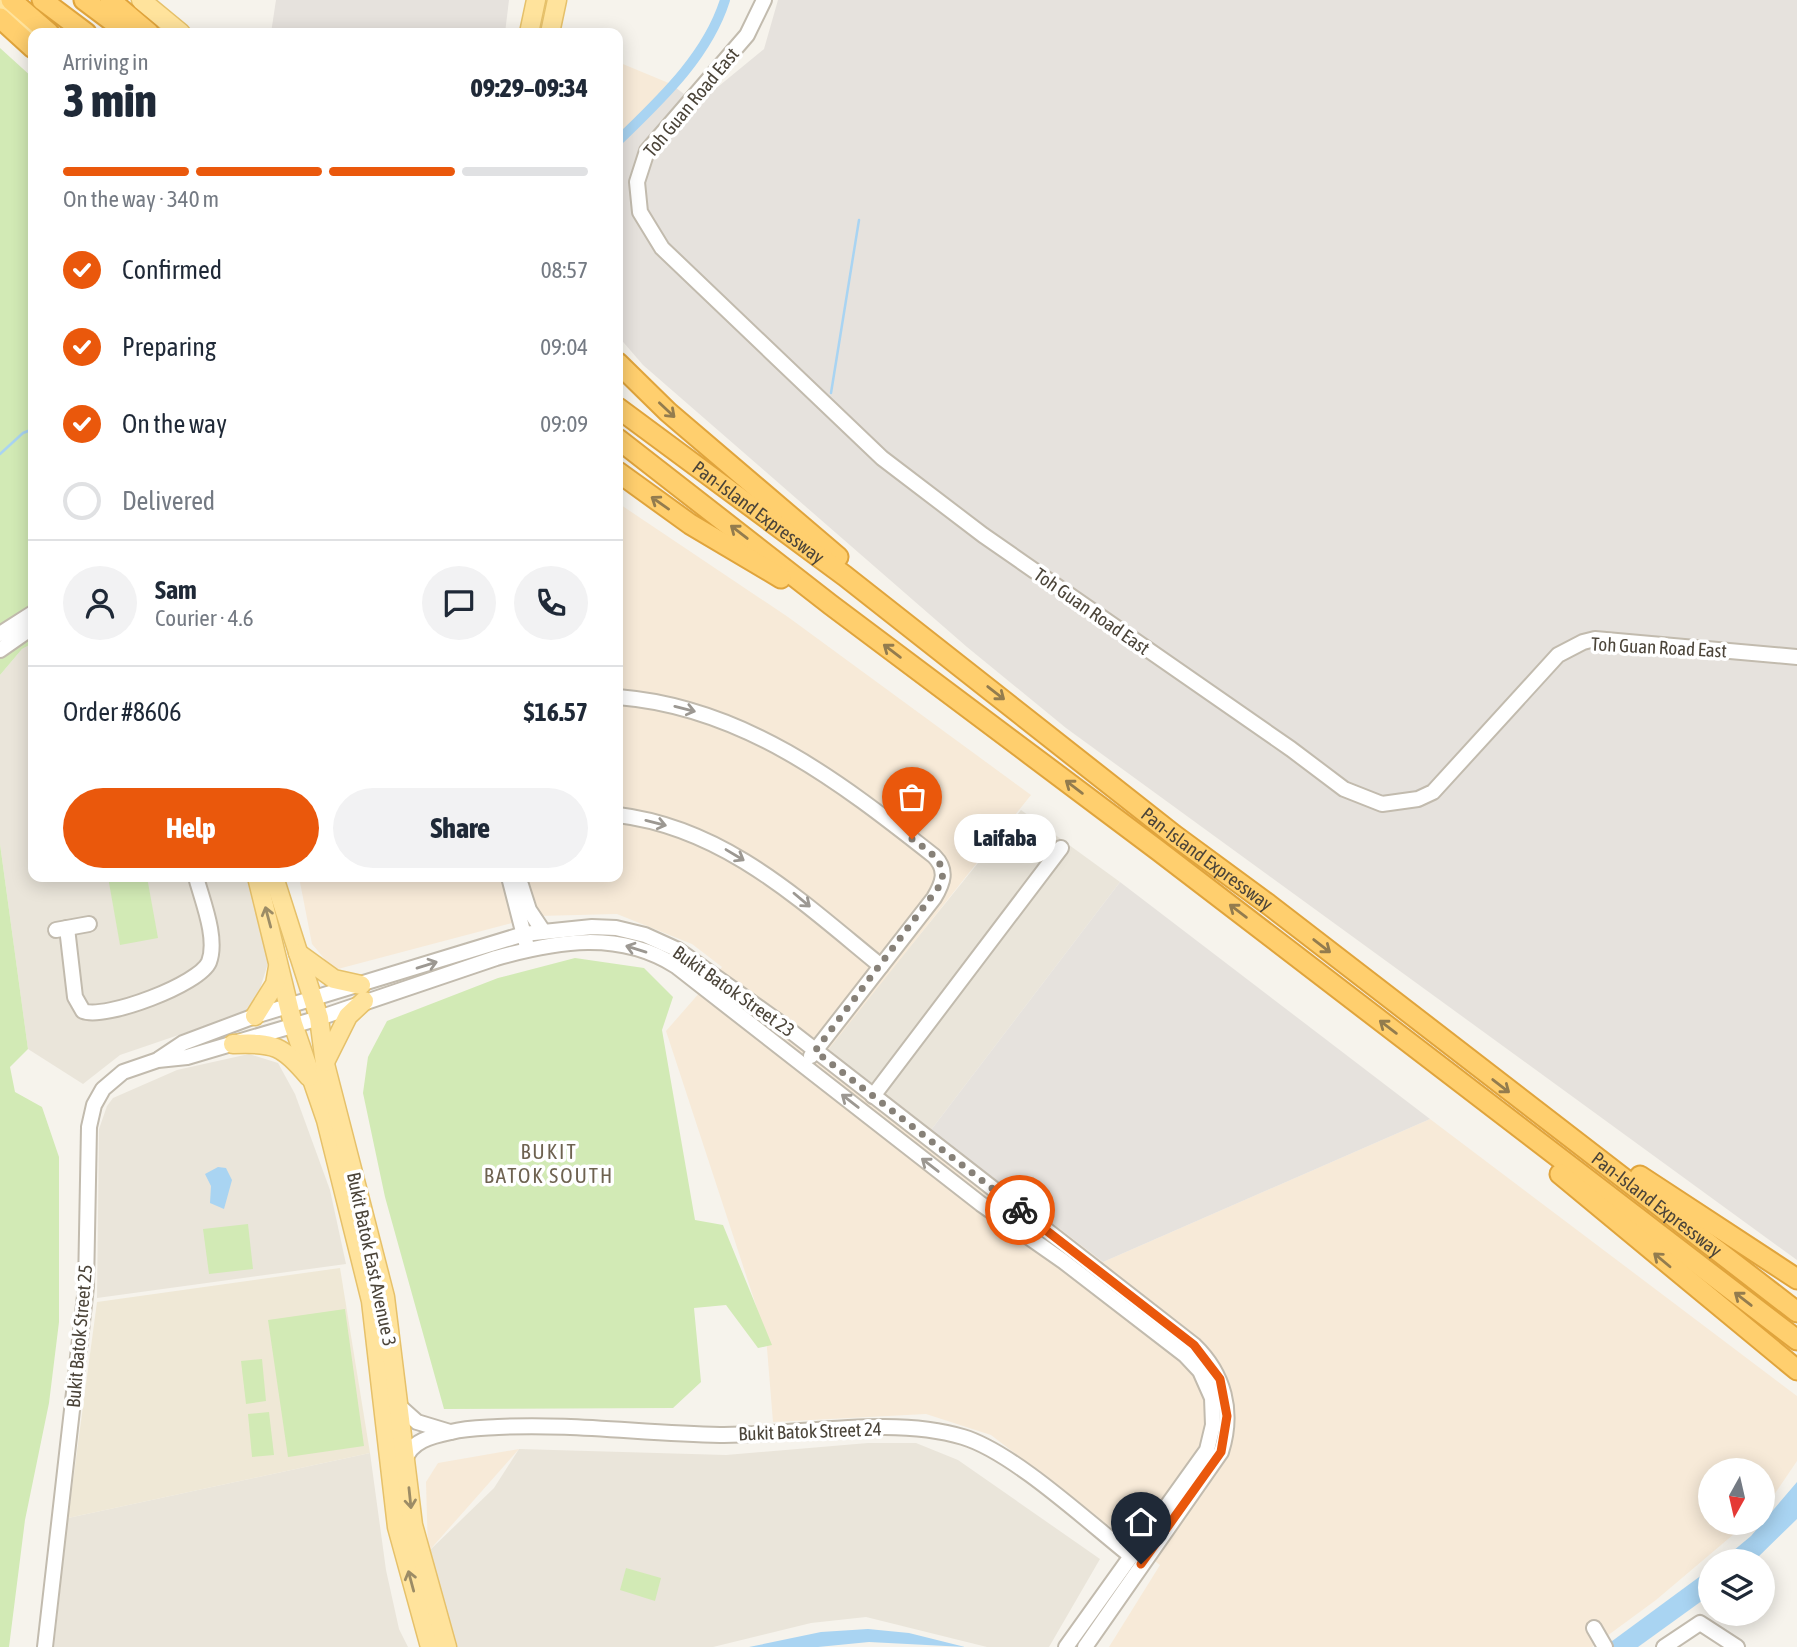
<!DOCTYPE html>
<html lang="en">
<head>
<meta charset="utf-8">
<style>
	:root { --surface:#fff; --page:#f2f2f3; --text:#1f2937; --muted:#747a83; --line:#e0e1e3; --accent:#ea580c }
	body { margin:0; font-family:"Asap Condensed",sans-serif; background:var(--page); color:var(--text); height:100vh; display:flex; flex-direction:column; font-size:26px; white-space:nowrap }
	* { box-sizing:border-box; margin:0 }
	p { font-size:23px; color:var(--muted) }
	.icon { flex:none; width:38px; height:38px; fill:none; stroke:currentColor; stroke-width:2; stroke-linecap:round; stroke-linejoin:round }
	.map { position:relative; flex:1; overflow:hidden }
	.panel { position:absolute; left:28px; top:28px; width:595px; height:854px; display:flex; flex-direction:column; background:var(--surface); border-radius:14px; box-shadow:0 4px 18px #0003 }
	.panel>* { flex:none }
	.needle { width:46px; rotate:188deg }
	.fabs { position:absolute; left:1698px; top:1458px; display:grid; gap:14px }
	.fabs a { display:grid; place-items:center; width:77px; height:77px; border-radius:50%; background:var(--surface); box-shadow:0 4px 18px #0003; font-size:35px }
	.pin { position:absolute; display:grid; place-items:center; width:60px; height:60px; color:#fff; margin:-72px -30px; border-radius:50% 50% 50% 0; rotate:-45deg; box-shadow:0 0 7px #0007 }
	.pin .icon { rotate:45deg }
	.courier { position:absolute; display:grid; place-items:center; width:70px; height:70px; margin:-35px; border:5px solid #ea580c; border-radius:50%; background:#fff; color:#222; box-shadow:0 2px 9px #0007 }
	.bubble { position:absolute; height:49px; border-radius:24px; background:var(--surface); box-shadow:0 4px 18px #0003; font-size:23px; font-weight:800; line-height:49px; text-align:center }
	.headline em { font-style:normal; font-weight:800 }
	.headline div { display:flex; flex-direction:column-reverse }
	.headline { display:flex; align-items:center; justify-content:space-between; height:119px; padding:0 35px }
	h1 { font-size:46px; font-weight:800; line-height:52px }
	.bar { display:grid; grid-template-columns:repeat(4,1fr); gap:10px 7px; align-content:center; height:84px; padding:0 35px }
	.bar i { height:9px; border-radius:5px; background:var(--line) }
	.bar .current { background:var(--accent) }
	.bar p { grid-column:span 4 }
	.line { display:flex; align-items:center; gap:18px; padding:0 35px; border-top:2px solid var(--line) }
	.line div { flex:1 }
	.round { display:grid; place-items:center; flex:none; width:74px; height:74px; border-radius:37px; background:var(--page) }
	ol { padding:0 35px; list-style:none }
	li { display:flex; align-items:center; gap:21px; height:77px }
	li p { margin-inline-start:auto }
	li .icon { padding:7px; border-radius:50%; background:var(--accent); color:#fff; stroke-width:4 }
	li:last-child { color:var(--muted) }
	li i { width:38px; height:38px; border:4px solid var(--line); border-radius:50% }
	.button { display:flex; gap:14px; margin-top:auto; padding:14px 35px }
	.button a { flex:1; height:80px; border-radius:42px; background:var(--accent); color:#fff; font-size:28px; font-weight:800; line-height:80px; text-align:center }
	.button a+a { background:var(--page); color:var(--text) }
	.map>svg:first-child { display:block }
</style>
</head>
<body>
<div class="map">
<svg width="1797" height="1647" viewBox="0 0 1797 1647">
	<rect width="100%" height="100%" fill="#f6f3ec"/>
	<g fill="#eae5da">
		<polygon points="33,643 33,877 252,877 269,960 260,989 246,1012 120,1055 83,1084 28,1049 0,844 0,675 22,649"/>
		<polygon points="1021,810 1120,882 931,1130 827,1049"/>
		<polygon points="249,1054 278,1063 295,1094 330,1190 346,1264 97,1298 99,1129 107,1106 113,1098 177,1070"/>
		<polygon points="868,1443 916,1443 958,1460 1100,1559 1049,1647 987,1647 866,1617 811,1623 713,1647 457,1647 428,1552 494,1488 519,1449 726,1455"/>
		<polygon points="370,1453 386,1570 399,1629 408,1647 54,1647 68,1518"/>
	</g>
	<g fill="#f7ead8">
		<polygon points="618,62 671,84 618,136"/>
		<polygon points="618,503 788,617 1031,795 828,1050 1103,1262 1430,1119 1797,1396 1797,1461 1765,1508 1762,1510 1762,1470 1710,1470 1710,1522 1747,1523 1656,1600 1592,1647 1109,1647 1160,1565 991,1435 926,1414 773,1422 766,1336 666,1031 722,967 692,944 617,914 538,916 334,970 312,944 299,877 618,877"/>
		<polygon points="519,1449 428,1552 426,1482 438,1463"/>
	</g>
	<g fill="#e6e2dd">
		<polygon points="276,0 509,0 505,33 271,33"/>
		<polygon points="778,0 1797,0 1797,1260 1066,728 967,647 643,365 618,336 618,136 671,84 697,104 764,49"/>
		<polygon points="1120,882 1430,1119 1103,1262 931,1130"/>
	</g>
	<polygon fill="#efe8d6" points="340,1268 370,1453 68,1518 97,1302"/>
	<g fill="#d2eab5">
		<polygon points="0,48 33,78 33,643 22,649 0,675"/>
		<polygon points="0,844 28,1049 10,1067 15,1092 42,1107 59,1157 59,1322 49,1403 25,1520 9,1647 0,1647"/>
		<polygon points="108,877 147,877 158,938 120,945"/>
		<polygon points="575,958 644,968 673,997 662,1030 695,1220 723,1225 772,1345 758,1348 726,1305 694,1308 701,1382 673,1408 444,1409 385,1197 363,1093 368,1057 387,1021 498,978"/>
		<polygon points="248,1224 253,1269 209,1274 203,1229"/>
		<polygon points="345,1309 364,1446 288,1457 268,1320"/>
		<polygon points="262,1359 266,1401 246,1404 241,1361"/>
		<polygon points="269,1412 274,1455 252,1457 248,1414"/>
		<polygon points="626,1568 661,1578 655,1601 620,1590"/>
	</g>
	<g fill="#a9d4f2">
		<polygon points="218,1167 226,1168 232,1180 224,1209 210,1203 211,1186 205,1174"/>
		<polygon points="1797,1482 1797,1519 1754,1561 1721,1561 1751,1536"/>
		<polygon points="1710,1569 1710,1595 1638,1647 1604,1647"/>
		<polygon points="868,1629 909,1633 965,1647 869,1642 818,1647 749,1647 821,1632"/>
	</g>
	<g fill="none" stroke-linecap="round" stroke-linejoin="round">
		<g stroke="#a9d4f2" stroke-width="2.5">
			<polyline points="831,393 859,220"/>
			<polyline points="0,454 23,433 33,429"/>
		</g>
		<path stroke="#a9d4f2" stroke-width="10" d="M618,141C660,100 707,57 725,0"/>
		<g stroke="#c2bbae" stroke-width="18">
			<g id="minor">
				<polyline points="764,0 747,35 647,151 637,182 640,212 662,248 882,458 983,535 1291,749 1344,789 1382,804 1418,799 1433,792 1558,655 1583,642 1595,639 1797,657"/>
				<polyline points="0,634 33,613"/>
				<polyline points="0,650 33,627"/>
				<path d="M618,697C743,707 839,781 934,856C948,870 943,883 934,898L811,1056"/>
				<path d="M618,815C725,828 801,901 881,966"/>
				<polyline points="509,877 526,943"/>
				<polyline points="521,885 529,910 543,931"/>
				<path d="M67,928L75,997L83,1011C105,1020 200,984 209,962C218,938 202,900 196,877"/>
				<polyline points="56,930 89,924"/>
				<path d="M159,1059L183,1043L255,1016L524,934L592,927L616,928L645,935L678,950L779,1022L1194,1345C1224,1374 1234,1411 1221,1452L1085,1647"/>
				<polyline points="873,1096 1061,848"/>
				<polyline points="399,1406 417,1422 450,1432"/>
				<path d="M405,1461C410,1441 432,1436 451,1432C466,1428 483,1428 498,1427C572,1423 646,1434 720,1435C796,1436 891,1415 963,1437C1013,1452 1088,1522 1131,1556"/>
				<polyline points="1594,1628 1605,1647"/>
				<path d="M45,1647L86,1287L89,1127L94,1105L103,1089L123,1072L158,1060L187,1057L319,1018L496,958C557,941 619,930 676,966L981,1204L1063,1261L1185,1355L1200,1371L1212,1398L1213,1425L1207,1450L1066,1647"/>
				<polyline points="1664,1647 1700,1623 1737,1647"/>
			</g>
		</g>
		<g stroke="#e6c16a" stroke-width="21">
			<g id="major">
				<polyline points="141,0 181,33"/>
				<polyline points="0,7 33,34"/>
				<polyline points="529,33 536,0"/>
				<polyline points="550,33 557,0"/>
				<polyline points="257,877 293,1024 326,1120 371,1301 397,1527 430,1647"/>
				<polyline points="274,877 319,1018 325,1064 385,1297 413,1525 447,1647"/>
				<polyline points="298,953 334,979 361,985"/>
				<polyline points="255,1016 275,984 278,967"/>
				<path d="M233,1044C275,1042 282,1046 309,1077"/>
				<polyline points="325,1062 348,1016 364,1001"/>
			</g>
		</g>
		<g stroke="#e0a43c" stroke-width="23">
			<g id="highway">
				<polyline points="11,0 49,33"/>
				<polyline points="42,0 86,33"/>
				<polyline points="84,0 128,33"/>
				<polyline points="110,0 149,33"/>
				<polyline points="0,18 33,48"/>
				<polyline points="618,363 668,412 838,557"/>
				<path id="s1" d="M618,408L845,576L1174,835L1268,904L1797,1312"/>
				<polyline points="618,439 831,605 1159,851 1797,1340"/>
				<polyline points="618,472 690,524 781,578"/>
				<polyline points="1560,1174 1797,1370"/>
				<polyline points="1640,1176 1797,1279"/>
			</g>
		</g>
		<use href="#minor" stroke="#fff" stroke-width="14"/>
		<use href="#major" stroke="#ffe39c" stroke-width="18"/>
		<use href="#highway" stroke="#ffcf6e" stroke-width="19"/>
	</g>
	<defs><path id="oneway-shaft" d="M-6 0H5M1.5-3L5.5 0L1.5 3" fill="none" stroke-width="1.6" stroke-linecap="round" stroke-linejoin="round" transform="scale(1.75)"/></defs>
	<g stroke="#937c4e">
		<use href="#oneway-shaft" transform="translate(667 410) rotate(43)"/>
		<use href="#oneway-shaft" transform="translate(660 503) rotate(-145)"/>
		<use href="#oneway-shaft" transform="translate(739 532) rotate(-142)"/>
		<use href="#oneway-shaft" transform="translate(892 651) rotate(-143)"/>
		<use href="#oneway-shaft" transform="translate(996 693) rotate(38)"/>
		<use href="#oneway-shaft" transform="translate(1074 787) rotate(-143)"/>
		<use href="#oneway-shaft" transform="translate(1238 911) rotate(-143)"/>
		<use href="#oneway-shaft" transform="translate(1322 946) rotate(38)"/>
		<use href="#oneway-shaft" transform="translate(1388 1027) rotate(-143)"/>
		<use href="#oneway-shaft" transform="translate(1501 1086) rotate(38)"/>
		<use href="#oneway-shaft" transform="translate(1662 1260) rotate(-140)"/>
		<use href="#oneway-shaft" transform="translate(1743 1299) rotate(-142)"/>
	</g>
	<g stroke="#9c9892">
		<use href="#oneway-shaft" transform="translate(685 709) rotate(14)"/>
		<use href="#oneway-shaft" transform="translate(656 823) rotate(14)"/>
		<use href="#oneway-shaft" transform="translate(735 855) rotate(31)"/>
		<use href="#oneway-shaft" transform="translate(802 900) rotate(40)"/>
		<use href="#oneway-shaft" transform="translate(636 949) rotate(-163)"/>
		<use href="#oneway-shaft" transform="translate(427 965) rotate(-17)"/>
		<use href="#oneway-shaft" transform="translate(850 1101) rotate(-142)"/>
		<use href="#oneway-shaft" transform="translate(930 1165) rotate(-142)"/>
	</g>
	<g stroke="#9c8c66">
		<use href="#oneway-shaft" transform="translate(268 917) rotate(-105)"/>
		<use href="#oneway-shaft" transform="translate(410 1498) rotate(84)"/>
		<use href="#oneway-shaft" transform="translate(411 1581) rotate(-105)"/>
	</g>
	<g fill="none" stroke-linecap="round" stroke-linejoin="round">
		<path stroke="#878178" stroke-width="7" stroke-dasharray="0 12.6" d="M912,839C928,851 948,861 941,884L815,1051L1020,1210"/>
		<polyline stroke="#ea580c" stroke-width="9" points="1020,1210 1194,1345 1220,1379 1227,1416 1221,1452 1141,1564"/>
	</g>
	<g text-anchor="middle" stroke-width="7" stroke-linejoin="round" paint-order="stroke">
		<g font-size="19" fill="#4b4439" stroke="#fff">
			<text transform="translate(691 102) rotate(-50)" y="7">Toh Guan Road East</text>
			<text dy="7" stroke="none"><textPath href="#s1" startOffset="175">Pan-Island Expressway</textPath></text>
			<text transform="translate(1092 611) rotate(35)" y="7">Toh Guan Road East</text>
			<text transform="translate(1659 647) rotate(3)" y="7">Toh Guan Road East</text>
			<text dy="7" stroke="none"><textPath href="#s1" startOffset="742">Pan-Island Expressway</textPath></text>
			<text transform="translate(734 991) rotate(35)" y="7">Bukit Batok Street 23</text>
			<text dy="7" stroke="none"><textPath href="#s1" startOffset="1309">Pan-Island Expressway</textPath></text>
			<text transform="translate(372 1259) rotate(78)" y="7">Bukit Batok East Avenue 3</text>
			<text transform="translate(79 1336) rotate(-85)" y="7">Bukit Batok Street 25</text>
			<text transform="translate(810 1431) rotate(-2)" y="7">Bukit Batok Street 24</text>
		</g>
		<g font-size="21" letter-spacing="2" fill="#6e6250" stroke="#fff">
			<text x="549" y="1159">BUKIT<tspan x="549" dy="24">BATOK SOUTH</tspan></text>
		</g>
	</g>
</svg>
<div class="fabs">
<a><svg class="needle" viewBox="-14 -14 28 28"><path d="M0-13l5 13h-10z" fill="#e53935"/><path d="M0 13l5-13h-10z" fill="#747a83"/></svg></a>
<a><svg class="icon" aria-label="layers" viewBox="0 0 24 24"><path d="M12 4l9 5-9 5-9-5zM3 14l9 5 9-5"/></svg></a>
</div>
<div class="pin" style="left:912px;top:839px;background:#ea580c"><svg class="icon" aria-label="bag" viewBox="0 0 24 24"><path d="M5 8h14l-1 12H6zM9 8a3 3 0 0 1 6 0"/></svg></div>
<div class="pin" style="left:1141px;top:1564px;background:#1f2937"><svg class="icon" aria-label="home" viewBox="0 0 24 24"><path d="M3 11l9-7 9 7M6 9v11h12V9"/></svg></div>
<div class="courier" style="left:1020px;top:1210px"><svg class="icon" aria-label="bike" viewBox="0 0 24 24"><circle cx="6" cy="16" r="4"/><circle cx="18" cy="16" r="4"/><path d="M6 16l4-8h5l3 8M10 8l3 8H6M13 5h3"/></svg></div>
<div class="bubble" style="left:954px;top:814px;width:102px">Laifaba</div>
<section class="panel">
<div class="headline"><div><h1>3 min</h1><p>Arriving in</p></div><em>09:29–09:34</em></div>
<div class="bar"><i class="current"></i><i class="current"></i><i class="current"></i><i></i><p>On the way · 340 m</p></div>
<ol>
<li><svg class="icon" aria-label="check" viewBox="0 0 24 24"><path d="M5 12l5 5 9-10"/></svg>Confirmed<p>08:57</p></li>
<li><svg class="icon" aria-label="check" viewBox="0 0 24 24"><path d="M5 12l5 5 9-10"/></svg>Preparing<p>09:04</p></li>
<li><svg class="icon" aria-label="check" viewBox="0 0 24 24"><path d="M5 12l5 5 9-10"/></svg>On the way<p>09:09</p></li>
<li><i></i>Delivered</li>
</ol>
<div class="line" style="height:126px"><a class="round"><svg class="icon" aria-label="person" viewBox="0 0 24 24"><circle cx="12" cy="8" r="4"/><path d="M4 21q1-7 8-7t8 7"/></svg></a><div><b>Sam</b><p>Courier · 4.6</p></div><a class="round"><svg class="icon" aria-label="chat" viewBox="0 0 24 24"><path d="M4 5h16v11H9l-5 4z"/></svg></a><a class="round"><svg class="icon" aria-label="phone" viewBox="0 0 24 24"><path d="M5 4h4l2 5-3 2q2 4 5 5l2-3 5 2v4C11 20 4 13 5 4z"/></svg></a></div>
<div class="line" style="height:91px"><div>Order #8606</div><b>$16.57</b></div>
<div class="button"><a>Help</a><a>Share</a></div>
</section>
</div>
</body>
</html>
